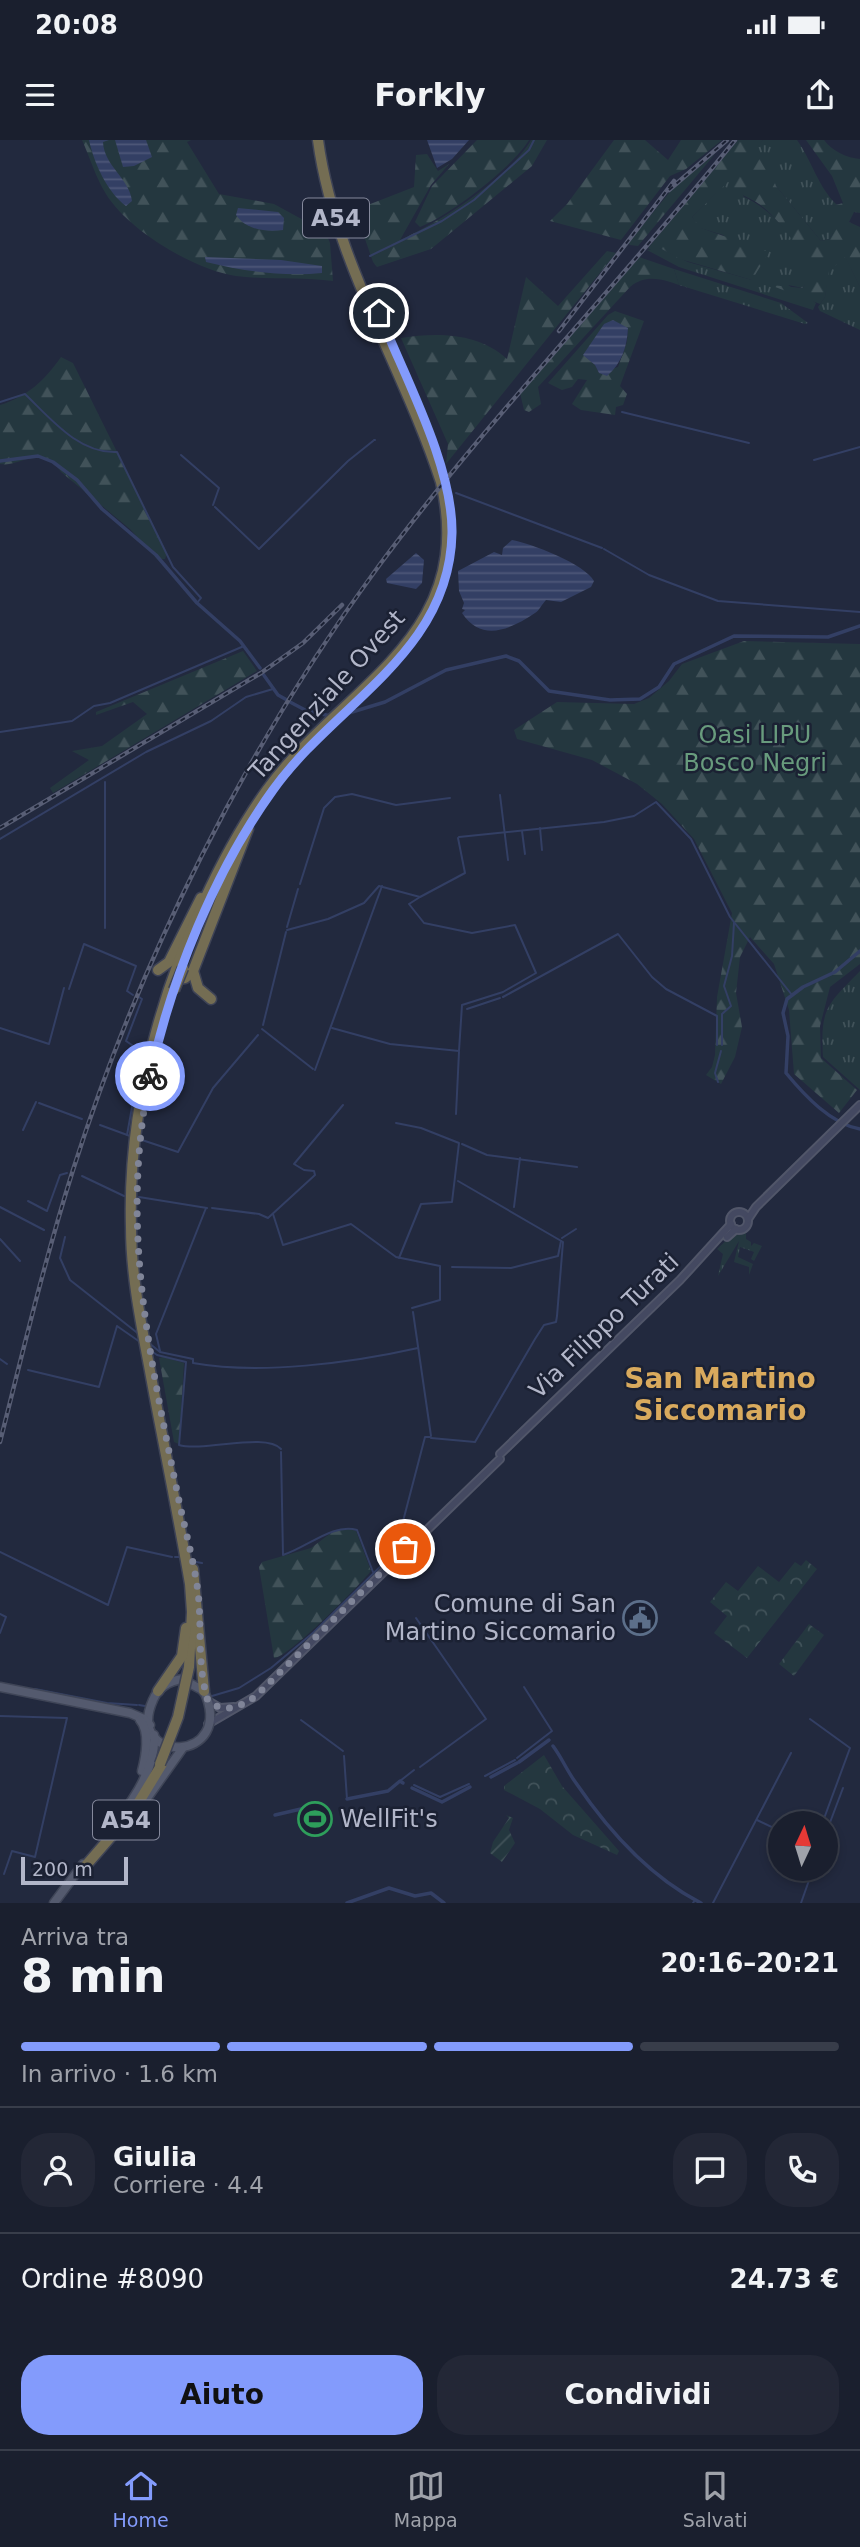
<!DOCTYPE html>
<html lang="it">
<head>
<meta charset="utf-8">
<style>
	:root { --surface:#1a1f2e; --page:#232736; --text:#f1f3f6; --muted:#9fa2aa; --line:#383d4a; --accent:#839bfc }
	body { margin:0; font-family:"DejaVu Sans",sans-serif; background:var(--page); color:var(--text); height:100vh; display:flex; flex-direction:column; font-size:26px; white-space:nowrap }
	* { box-sizing:border-box; margin:0 }
	p { font-size:23px; color:var(--muted) }
	.icon { flex:none; width:38px; height:38px; fill:none; stroke:currentColor; stroke-width:2; stroke-linecap:round; stroke-linejoin:round }
	.map { position:relative; height:1763px; overflow:hidden }
	.side { display:flex; flex-direction:column; background:var(--surface); flex:1 }
	.side>* { flex:none }
	.needle { width:46px; rotate:4deg }
	.buttons { position:absolute; left:768px; top:1671px; display:grid; gap:14px }
	.buttons a { display:grid; place-items:center; width:70px; height:70px; border-radius:50%; background:var(--surface); box-shadow:0 4px 10px #0003,0 0 0 2px var(--line); font-size:35px }
	.scale { position:absolute; left:21px; bottom:18px; width:107px; box-sizing:border-box; padding-left:7px; border:4px solid #b2b6c9; border-top:0; font-size:19px; line-height:24px; white-space:nowrap; color:#b2b6c9; -webkit-text-stroke:5px #1b2133; paint-order:stroke }
	.pin { position:absolute; display:grid; place-items:center; width:60px; height:60px; color:#fff; margin:-30px; border:4px solid #fff; border-radius:50%; box-shadow:0 2px 7px #0007 }
	.courier { position:absolute; display:grid; place-items:center; width:70px; height:70px; margin:-35px; border:5px solid #839bfc; border-radius:50%; background:#fff; color:#222; box-shadow:0 2px 9px #0007 }
	.summary em { font-style:normal; font-weight:800 }
	.summary div { display:flex; flex-direction:column-reverse }
	.summary { display:flex; align-items:center; justify-content:space-between; height:119px; padding:0 21px }
	h1 { font-size:46px; font-weight:800; line-height:52px }
	.bar { display:grid; grid-template-columns:repeat(4,1fr); gap:10px 7px; align-content:center; height:84px; padding:0 21px }
	.bar i { height:9px; border-radius:5px; background:var(--line) }
	.bar .on { background:var(--accent) }
	.bar p { grid-column:span 4 }
	.line { display:flex; align-items:center; gap:18px; padding:0 21px; border-top:2px solid var(--line) }
	.line div { flex:1 }
	.round { display:grid; place-items:center; flex:none; width:74px; height:74px; border-radius:28px; background:var(--page) }
	.action { display:flex; gap:14px; margin-top:auto; padding:14px 21px }
	.action a { flex:1; height:80px; border-radius:28px; background:var(--accent); color:#111; font-size:28px; font-weight:800; line-height:80px; text-align:center }
	.action a+a { background:var(--page); color:var(--text) }
	.status { display:flex; justify-content:space-between; align-items:center; height:49px; padding:0 35px; background:var(--surface); direction:ltr }
	.status svg { height:19px; fill:currentColor }
	header { display:flex; justify-content:space-between; align-items:center; height:91px; padding:0 21px; background:var(--surface); font-size:32px; font-weight:800 }
	.dock { display:flex; justify-content:space-around; align-items:center; height:98px; border-top:2px solid var(--line); background:var(--surface); font-size:19px; color:var(--muted) }
	.dock a { display:grid; justify-items:center; gap:4px }
	.dock .on { color:var(--accent) }
	.map>svg:first-child { display:block }
</style>
</head>
<body>
<div class="status"><b>20:08</b><svg viewBox="0 0 49 12"><path d="M0 12V9h3v3zM5 12V6h3v6zM10 12V3h3v9zM15 12V0h3v12zM26 1h20v11H26zM47 4h2v5h-2z"/></svg></div>
<header><svg class="icon" aria-label="menu" viewBox="0 0 24 24"><path d="M4 6h16M4 12h16M4 18h16"/></svg>Forkly<svg class="icon" aria-label="share" viewBox="0 0 24 24"><path d="M12 15V3M7 8l5-5 5 5M5 13v7h14v-7"/></svg></header>
<div class="map">
<svg width="860" height="1763" viewBox="0 0 860 1763">
	<defs>
		<pattern id="grass-tufts" width="24" height="20" patternUnits="userSpaceOnUse" patternTransform="scale(1.75)"><rect width="24" height="20" fill="#24373f"/><path d="M3 7l-1-3M5 7V3M7 7l1-3M15 17l-1-3M17 17v-4M19 17l1-3" fill="none" stroke="#415259"/></pattern>
		<pattern id="forest-firs" width="22" height="20" patternUnits="userSpaceOnUse" patternTransform="scale(1.75)"><rect width="22" height="20" fill="#24373f"/><path d="M5 1l3.5 6h-7zM16 11l3.5 6h-7z" fill="#415259"/></pattern>
		<pattern id="park-crowns" width="20" height="18" patternUnits="userSpaceOnUse" patternTransform="scale(1.75)"><rect width="20" height="18" fill="#24373f"/><path d="M2 6a3 3 0 1 1 6 0M12 15a3 3 0 1 1 6 0" fill="none" stroke="#415259"/></pattern>
		<pattern id="garden-furrows" width="10" height="10" patternUnits="userSpaceOnUse" patternTransform="scale(1.75)"><rect width="10" height="10" fill="#24373f"/><path d="M-1 1l2-2M0 10L10 0M9 11l2-2" fill="none" stroke="#415259"/></pattern>
		<pattern id="water-rules" width="6" height="5" patternUnits="userSpaceOnUse" patternTransform="scale(1.75)"><rect width="6" height="5" fill="#333f64"/><path d="M0 2.5h6" fill="none" stroke="#4e5879"/></pattern>
	</defs>
	<rect width="100%" height="100%" fill="#22293e"/>
	<g fill="url(#grass-tufts)">
		<path d="M763,0H797C812,21 818,47 837,65L832,66L833,93L829,99L821,101L776,46L755,9Z"/>
		<path d="M733,36L744,57C771,68 808,108 808,139L803,148L788,145L816,163L813,170L679,127L647,110L660,108L688,122L752,140L723,95L700,88L692,77Z"/>
		<polygon points="845,116 860,147 860,190 820,171 818,167 825,157 828,131"/>
		<polygon points="674,129 781,163 808,183 805,184 679,145"/>
		<path d="M860,831V950L823,917C820,868 827,865 860,831Z"/>
		<polygon points="746,1090 746,1099 751,1102 751,1106 754,1103 762,1106 754,1121 751,1119 754,1112 740,1107 738,1117 753,1124 749,1135 749,1127 734,1122 739,1101 718,1136 723,1114 717,1109 732,1095 740,1095"/>
	</g>
	<g fill="url(#forest-firs)" fill-rule="evenodd">
		<path d="M82,0H191L187,2L219,54L274,64L307,82L322,83L330,103L333,141C301,137 268,140 236,136C194,130 128,90 106,54C96,38 90,18 82,0Z"/>
		<path d="M477,0H529C512,28 450,75 420,87L415,82L432,46Z"/>
		<path d="M531,0H547L532,26L431,109L377,127L373,122L355,70L414,47L416,15L427,14L438,31L449,24L431,45L400,100C439,83 510,37 531,0Z"/>
		<polygon points="614,0 645,0 668,20 681,0 722,0 686,29 670,36 621,100 550,81 567,64"/>
		<path d="M738,0H763L756,9L766,17L776,46L821,101L829,99L833,93L829,70L832,66L843,63L832,36L806,0H824C832,11 847,18 860,19V73L854,72L849,82L860,87V147L845,117L829,131L825,157L820,164L770,145L803,148C818,125 776,74 756,62C747,57 740,54 732,48L733,37L692,77L701,88L769,112L752,140L680,119L660,108L655,112L648,108Z"/>
		<polygon points="715,14 638,106 630,105 628,103 673,48"/>
		<path d="M607,111L616,113L446,324L448,304L401,198C438,192 479,193 507,219L526,137L558,166Z"/>
		<path d="M639,117L674,129L679,145C661,139 646,134 630,147L538,247L541,264L529,272L524,270L520,253Z"/>
		<path d="M615,171L644,181L620,246L627,254L623,265L616,267L615,275L581,270L572,264L587,240L578,239L572,247L562,250L548,243L608,175ZM604,184L628,188L627,202L618,227L599,233L595,225L584,215Z"/>
		<path d="M61,217L73,223L167,413L165,419H157L130,389L61,332L53,321C25,312 19,327 0,324V265C27,257 45,240 61,217Z"/>
		<polygon points="744,501 860,504 860,824 830,847 820,886 821,918 857,950 839,973 794,934 789,870 774,824 750,797 740,817 736,853 742,887 735,917 721,944 706,935 712,927 715,915 717,857 732,773 694,699 662,664 637,644 592,620 517,599 514,590 557,562 634,564 649,558 669,541 682,524"/>
		<polygon points="243,511 257,531 53,653 50,648 89,620 72,611 102,606 147,574 133,562 96,575 96,572"/>
		<polygon points="163,1217 184,1223 179,1304 174,1302 159,1218"/>
		<path d="M350,1389L356,1391L371,1431C359,1446 288,1518 274,1518L259,1427L262,1422L311,1408L335,1390Z"/>
	</g>
	<g fill="url(#park-crowns)">
		<polygon points="806,1420 817,1429 747,1518 714,1493 727,1476 710,1462 726,1442 738,1451 758,1426 779,1442 795,1422 801,1426"/>
		<polygon points="809,1484 824,1495 794,1536 779,1524"/>
		<polygon points="544,1615 562,1646 619,1711 617,1715 573,1695 540,1669 504,1650 504,1646"/>
	</g>
	<polygon fill="url(#garden-furrows)" points="506,1675 513,1678 509,1690 515,1703 502,1722 490,1713 493,1702 509,1678"/>
	<g fill="url(#water-rules)">
		<path d="M89,0H109L103,2C104,26 130,39 132,61L126,66C107,52 94,23 89,0Z"/>
		<polygon points="115,0 146,0 152,17 134,26 123,27"/>
		<polygon points="427,0 469,0 452,19 437,28"/>
		<path d="M238,68L278,72L284,78L283,90C266,92 246,90 236,75Z"/>
		<path d="M205,117L281,120L322,126V133C284,137 242,131 206,122Z"/>
		<path d="M613,180L628,188C627,207 622,223 607,236L599,233L595,225L583,215L604,184Z"/>
		<path d="M512,400C530,403 585,424 594,441L591,447L561,462L546,460C542,464 539,471 535,473C511,489 482,503 462,473L465,470L462,469L464,463L459,451L458,431L494,412L502,415L503,408Z"/>
		<polygon points="416,413 424,420 422,443 416,449 387,443 386,439"/>
	</g>
	<g fill="none" stroke-linecap="round" stroke-linejoin="round">
		<g stroke="#333f64" stroke-width="2">
			<polyline points="370,116 442,81 474,60 529,10 534,0"/>
			<path d="M0,262L25,254C51,279 79,314 117,312L173,427L201,458L197,463"/>
			<polyline points="622,272 749,303"/>
			<polyline points="374,300 375,300"/>
			<polyline points="181,315 219,348 213,365"/>
			<polyline points="814,320 860,307"/>
			<polyline points="456,353 602,408"/>
			<polyline points="215,367 259,409 348,321 373,301"/>
			<polyline points="604,409 649,435 718,461 860,472"/>
			<polyline points="0,592 72,581 94,566 110,563 244,506"/>
			<polyline points="105,642 105,788"/>
			<polyline points="500,655 508,720"/>
			<polyline points="540,688 542,710"/>
			<polyline points="522,691 525,714"/>
			<polyline points="459,697 604,682 634,676 656,662 691,699 730,777 792,855"/>
			<polyline points="0,699 146,612 211,581 246,557 273,549"/>
			<polyline points="300,744 324,668 335,657 352,654 396,665 450,658"/>
			<polyline points="287,787 298,749"/>
			<polyline points="287,790 328,779 364,763 379,746 420,757 465,733 458,698"/>
			<polyline points="69,849 84,804 136,826 127,851 133,855"/>
			<polyline points="503,857 618,794 652,837 666,849 717,876 717,905"/>
			<polyline points="467,869 500,858"/>
			<polyline points="263,885 286,792"/>
			<polyline points="0,888 49,904 64,848"/>
			<polyline points="332,888 390,904 459,911 462,865 503,852 536,833 515,785 472,793 424,783 409,764 420,757"/>
			<polyline points="262,889 313,929"/>
			<polyline points="722,905 722,874 731,866 724,846 732,816 734,783"/>
			<polyline points="315,930 382,746"/>
			<polyline points="718,942 715,933 721,911"/>
			<polyline points="39,963 82,979"/>
			<polyline points="456,974 459,912"/>
			<polyline points="396,983 421,988 459,1003 452,1062 421,1064 399,1118"/>
			<polyline points="100,985 130,996"/>
			<polyline points="23,990 36,962"/>
			<polyline points="127,995 142,912 126,901 142,859 139,857"/>
			<polyline points="139,999 178,1012 213,948 258,895"/>
			<polyline points="462,1004 487,1015 577,1027"/>
			<polyline points="82,1036 124,1056"/>
			<polyline points="139,1057 207,1068"/>
			<polyline points="28,1061 47,1071 60,1035 67,1033"/>
			<polyline points="0,1067 44,1090"/>
			<polyline points="514,1067 520,1018"/>
			<polyline points="212,1068 259,1074 268,1078 315,1035 314,1031 304,1030 294,1024 343,965"/>
			<polyline points="273,1074 283,1105 351,1084 396,1117 440,1126 440,1160 412,1168"/>
			<polyline points="65,1097 60,1118 70,1140 140,1195"/>
			<polyline points="562,1098 576,1089"/>
			<polyline points="0,1099 20,1121"/>
			<polyline points="452,1127 511,1128 558,1116 561,1101"/>
			<polyline points="413,1172 431,1296"/>
			<path d="M149,1203L160,1212L193,1219V1223C260,1235 351,1223 418,1208"/>
			<path d="M150,1210L157,1215L186,1222L179,1305C204,1312 266,1292 281,1309"/>
			<polyline points="160,1211 156,1194 206,1068"/>
			<polyline points="0,1219 7,1224"/>
			<polyline points="28,1230 99,1247 117,1186 140,1202"/>
			<polyline points="431,1298 475,1302 535,1199 544,1185 556,1182 557,1176 563,1102 458,1041"/>
			<path d="M281,1312L283,1415C308,1407 333,1383 357,1390L373,1432"/>
			<polyline points="0,1412 108,1465 127,1407 172,1417"/>
			<polyline points="175,1417 179,1417"/>
			<polyline points="196,1422 202,1423"/>
			<polyline points="0,1474 6,1477 0,1493"/>
			<polyline points="416,1478 486,1579 420,1627"/>
			<polyline points="35,1549 107,1563 137,1565"/>
			<polyline points="212,1556 239,1548 271,1528 314,1492 395,1412 425,1297 430,1297"/>
			<polyline points="139,1565 145,1566"/>
			<polyline points="0,1576 67,1578 35,1717 12,1711 4,1734"/>
			<polyline points="810,1579 850,1608 822,1684"/>
			<polyline points="301,1580 343,1611"/>
			<polyline points="344,1616 347,1659"/>
			<polyline points="517,1618 552,1591 524,1547"/>
			<polyline points="485,1636 515,1620"/>
			<polyline points="400,1641 414,1630"/>
			<polyline points="414,1645 440,1657 469,1644"/>
			<polyline points="757,1680 780,1691"/>
			<polyline points="826,1693 843,1648"/>
			<polyline points="693,1763 695,1760"/>
			<polyline points="713,1763 791,1613"/>
			<polyline points="801,1763 813,1729"/>
		</g>
		<g stroke="#333f64" stroke-width="3.5">
			<polyline points="0,321 38,316 53,322 77,340 102,369 156,415 197,463 240,501 260,528"/>
			<polyline points="263,534 278,555 287,560"/>
			<polyline points="290,562 307,571 331,576"/>
			<polyline points="339,576 385,562 446,530 506,516 519,521 549,551 610,560 640,559 659,547 674,524 734,496 828,497 860,486"/>
			<path d="M860,811L835,832L803,847L787,859L783,873L788,896L786,933C805,956 831,984 860,989"/>
			<path d="M553,1606C562,1618 567,1631 576,1643C608,1690 650,1737 701,1763"/>
			<polyline points="519,1622 549,1600"/>
			<polyline points="491,1637 517,1623"/>
			<polyline points="412,1648 442,1662 470,1647"/>
			<polyline points="347,1659 388,1651 400,1641 403,1643"/>
			<polyline points="275,1675 318,1665"/>
			<polyline points="347,1763 389,1748 415,1756 431,1753 444,1763"/>
		</g>
		<g stroke="#515669" stroke-width="10">
			<g id="secondary">
				<circle cx="739" cy="1081" r="9"/>
				<polyline points="748,1079 756,1067 860,965"/>
				<polyline points="727,1097 736,1089"/>
				<polyline points="500,1314 680,1140 731,1084"/>
				<polyline points="208,1561 220,1568 234,1567"/>
				<polyline points="208,1584 256,1556 500,1319"/>
			</g>
		</g>
		<g stroke="#3f4557" stroke-width="11">
			<g id="primary">
				<path d="M182,1539L204,1551C237,1624 124,1625 153,1560C158,1548 169,1541 182,1539Z"/>
				<polyline points="0,1547 130,1573 144,1579 150,1585"/>
				<path d="M140,1580C150,1591 146,1616 142,1631"/>
				<polyline points="133,1678 182,1609"/>
				<path d="M104,1697C126,1671 157,1631 154,1595"/>
				<polyline points="54,1763 83,1724"/>
			</g>
		</g>
		<g stroke="#3e4356" stroke-width="13">
			<g id="motorway">
				<polyline points="158,830 169,822 201,758"/>
				<polyline points="193,831 198,848 211,859"/>
				<polyline points="177,839 185,838 193,831 248,689"/>
				<polyline points="193,1429 204,1551"/>
				<path d="M189,1527L192,1472L190,1444C178,1373 163,1302 150,1231C141,1183 131,1135 131,1087C129,1018 139,951 158,885C179,809 221,714 267,650C342,545 478,500 441,342C404,228 334,120 318,0"/>
				<polyline points="158,1551 182,1516 186,1488"/>
				<polyline points="82,1730 134,1670 162,1624"/>
			</g>
		</g>
		<use href="#secondary" stroke="#444961" stroke-width="6"/>
		<use href="#primary" stroke="#545a6e" stroke-width="8"/>
		<use href="#motorway" stroke="#746d53" stroke-width="10"/>
		<g stroke="#585e75" stroke-width="4.5">
			<g id="rail">
				<polyline points="669,50 727,0"/>
				<polyline points="559,191 674,41"/>
				<polyline points="0,688 261,533 303,503 342,465"/>
				<path d="M0,1302C23,1211 45,1119 73,1030C140,819 247,605 378,427C489,277 619,145 735,0"/>
			</g>
		</g>
		<use href="#rail" stroke="#1b2133" stroke-width="2" stroke-dasharray="5" stroke-linecap="butt"/>
		<g stroke="#3e4356" stroke-width="13" stroke-linecap="butt">
			<g id="motorway-bridge">
				<polyline points="174,850 183,828"/>
				<polyline points="160,1624 178,1577 189,1527"/>
			</g>
		</g>
		<use href="#motorway-bridge" stroke="#746d53" stroke-width="10"/>
	</g>
	<g fill="none" stroke-linecap="round" stroke-linejoin="round">
		<path stroke="#808598" stroke-width="7" stroke-dasharray="0 12.6" d="M150,936C120,1082 148,1208 177,1351C183,1382 192,1413 197,1445C203,1483 196,1523 208,1561C224,1574 240,1567 256,1556L405,1409"/>
		<path stroke="#839bfc" stroke-width="9" d="M150,936C171,840 215,730 273,650C335,563 450,513 452,393C453,325 404,236 379,173"/>
	</g>
	<defs>
		<g id="civic-ring" transform="scale(1.75)"><circle r="9.5" fill="#1b2133" stroke="#5c6f8a" stroke-width="1.5"/><path d="M-.6-6.5H3V-4.5H.6V-3L4-1V1h2V6H-6V1h2V-1L-.6-3ZM-1.2 2.5V6h2.4V2.5Z" fill="#5c6f8a"/></g>
		<g id="stadium-ring" transform="scale(1.75)"><circle r="9.5" fill="#1b2133" stroke="#2e9e5b" stroke-width="1.5"/><path d="M0-5a6.5 5 0 1 0 0 10a6.5 5 0 1 0 0-10ZM-3.5-1.8h7v3.6h-7Z" fill="#2e9e5b"/></g>
	</defs>
	<g fill-rule="evenodd">
		<use href="#civic-ring" x="640" y="1478"/>
		<use href="#stadium-ring" x="315" y="1679"/>
	</g>
	<g text-anchor="middle" stroke-width="5" stroke-linejoin="round" paint-order="stroke">
		<g fill="#1b2133" stroke="#85899c" stroke-width="2">
			<rect x="303" y="58.5" width="66" height="39" rx="5"/>
			<rect x="93" y="1660.5" width="66" height="39" rx="5"/>
		</g>
		<g font-size="23" font-weight="bold" fill="#b2b6c9">
			<text x="336" y="86">A54</text>
			<text x="126" y="1688">A54</text>
		</g>
		<g font-size="24" fill="#b2b6c9" stroke="#1b2133">
			<text transform="translate(327 555) rotate(-48)" y="8">Tangenziale Ovest</text>
			<text transform="translate(604 1186) rotate(-44)" y="8">Via Filippo Turati</text>
		</g>
		<g font-size="24" fill="#689b7d" stroke="#1b2133">
			<text x="755" y="603">Oasi LIPU<tspan x="755" dy="28">Bosco Negri</tspan></text>
		</g>
		<g font-size="24" fill="#b2b6c9" stroke="#1b2133" text-anchor="end">
			<text x="616" y="1472">Comune di San<tspan x="616" dy="28">Martino Siccomario</tspan></text>
			<text x="340" y="1687" text-anchor="start">WellFit's</text>
		</g>
		<g font-size="28" font-weight="bold" fill="#d9aa5d" stroke="#1b2133">
			<text x="720" y="1248">San Martino<tspan x="720" dy="32">Siccomario</tspan></text>
		</g>
	</g>
</svg>
<div class="buttons">
<a><svg class="needle" viewBox="-14 -14 28 28"><path d="M0-13l5 13h-10z" fill="#e53935"/><path d="M0 13l5-13h-10z" fill="#9fa2aa"/></svg></a>
</div>
<div class="scale">200 m</div>
<div class="pin" style="left:405px;top:1409px;background:#ea580c"><svg class="icon" aria-label="bag" viewBox="0 0 24 24"><path d="M5 8h14l-1 12H6zM9 8a3 3 0 0 1 6 0"/></svg></div>
<div class="pin" style="left:379px;top:173px;background:#1f2937"><svg class="icon" aria-label="home" viewBox="0 0 24 24"><path d="M3 11l9-7 9 7M6 9v11h12V9"/></svg></div>
<div class="courier" style="left:150px;top:936px"><svg class="icon" aria-label="bike" viewBox="0 0 24 24"><circle cx="6" cy="16" r="4"/><circle cx="18" cy="16" r="4"/><path d="M6 16l4-8h5l3 8M10 8l3 8H6M13 5h3"/></svg></div>
</div>
<section class="side">
<div class="summary"><div><h1>8 min</h1><p>Arriva tra</p></div><em>20:16–20:21</em></div>
<div class="bar"><i class="on"></i><i class="on"></i><i class="on"></i><i></i><p>In arrivo · 1.6 km</p></div>
<div class="line" style="height:126px"><a class="round"><svg class="icon" aria-label="person" viewBox="0 0 24 24"><circle cx="12" cy="8" r="4"/><path d="M4 21q1-7 8-7t8 7"/></svg></a><div><b>Giulia</b><p>Corriere · 4.4</p></div><a class="round"><svg class="icon" aria-label="chat" viewBox="0 0 24 24"><path d="M4 5h16v11H9l-5 4z"/></svg></a><a class="round"><svg class="icon" aria-label="phone" viewBox="0 0 24 24"><path d="M5 4h4l2 5-3 2q2 4 5 5l2-3 5 2v4C11 20 4 13 5 4z"/></svg></a></div>
<div class="line" style="height:91px"><div>Ordine #8090</div><b>24.73 €</b></div>
<div class="action"><a>Aiuto</a><a>Condividi</a></div>
</section>
<nav class="dock">
<a class="on"><svg class="icon" aria-label="home" viewBox="0 0 24 24"><path d="M3 11l9-7 9 7M6 9v11h12V9"/></svg>Home</a>
<a><svg class="icon" aria-label="map" viewBox="0 0 24 24"><path d="M3 6l6-2 6 2 6-2v14l-6 2-6-2-6 2zM9 4v14M15 6v14"/></svg>Mappa</a>
<a><svg class="icon" aria-label="saved" viewBox="0 0 24 24"><path d="M7 4h10v16l-5-4-5 4z"/></svg>Salvati</a>
</nav>
</body>
</html>
